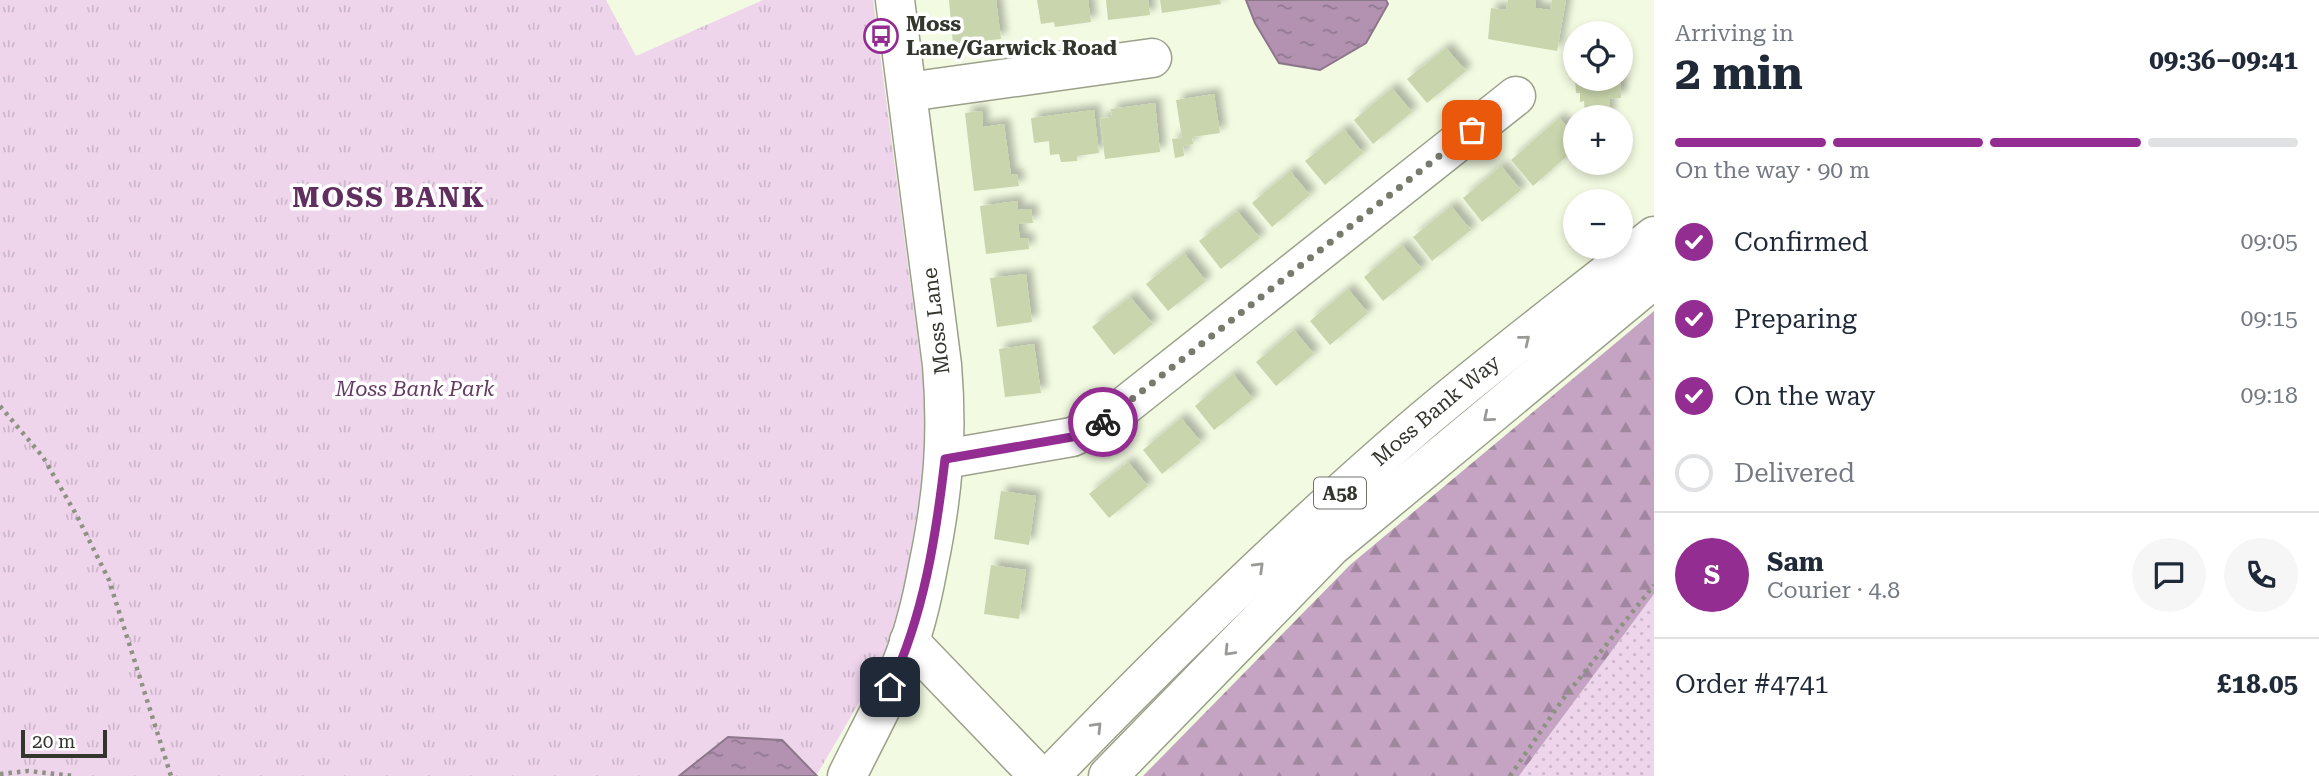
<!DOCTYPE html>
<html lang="en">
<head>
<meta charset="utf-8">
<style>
	:root { --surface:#fff; --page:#f6f6f7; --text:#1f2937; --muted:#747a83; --line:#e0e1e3; --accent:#932d92 }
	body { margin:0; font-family:"Roboto Serif",serif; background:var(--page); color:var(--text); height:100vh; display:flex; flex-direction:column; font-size:26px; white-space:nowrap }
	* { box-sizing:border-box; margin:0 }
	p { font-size:23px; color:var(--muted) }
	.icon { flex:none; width:38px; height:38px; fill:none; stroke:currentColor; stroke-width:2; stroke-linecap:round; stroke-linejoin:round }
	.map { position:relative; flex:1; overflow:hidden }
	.drawer { display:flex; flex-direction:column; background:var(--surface); width:665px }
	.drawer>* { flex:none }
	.tools { position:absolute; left:1563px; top:21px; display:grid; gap:14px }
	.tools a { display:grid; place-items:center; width:70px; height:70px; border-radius:50%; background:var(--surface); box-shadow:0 4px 10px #0003; font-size:35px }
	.scale { position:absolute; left:21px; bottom:18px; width:86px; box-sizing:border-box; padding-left:7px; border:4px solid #33362d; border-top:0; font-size:19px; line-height:24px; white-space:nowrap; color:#33362d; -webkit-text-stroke:5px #fff; paint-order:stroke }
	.pin { position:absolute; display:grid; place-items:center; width:60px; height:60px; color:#fff; margin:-30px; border-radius:14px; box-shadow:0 4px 10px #0006 }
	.courier { position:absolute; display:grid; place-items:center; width:70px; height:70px; margin:-35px; border:5px solid #932d92; border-radius:50%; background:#fff; color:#222; box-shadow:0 2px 9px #0007 }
	.headline em { font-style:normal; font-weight:700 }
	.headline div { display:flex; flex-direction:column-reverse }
	.headline { display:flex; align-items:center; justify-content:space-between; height:119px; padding:0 21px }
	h1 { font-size:46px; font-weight:700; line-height:52px }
	.bar { display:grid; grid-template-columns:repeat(4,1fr); gap:10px 7px; align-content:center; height:84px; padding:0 21px }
	.bar i { height:9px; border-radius:5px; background:var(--line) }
	.bar .on { background:var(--accent) }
	.bar p { grid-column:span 4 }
	.line { display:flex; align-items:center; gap:18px; padding:0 21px; border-top:2px solid var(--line) }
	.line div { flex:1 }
	.round { display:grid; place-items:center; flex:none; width:74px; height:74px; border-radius:37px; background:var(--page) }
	ol { padding:0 21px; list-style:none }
	li { display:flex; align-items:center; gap:21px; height:77px }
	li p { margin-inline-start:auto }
	li .icon { padding:7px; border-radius:50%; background:var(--accent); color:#fff; stroke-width:4 }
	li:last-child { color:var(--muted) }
	li i { width:38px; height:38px; border:4px solid var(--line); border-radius:50% }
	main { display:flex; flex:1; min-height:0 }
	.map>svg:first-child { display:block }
</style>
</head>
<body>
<main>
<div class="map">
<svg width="1654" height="776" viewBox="0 0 1654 776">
	<defs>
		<pattern id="grass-dots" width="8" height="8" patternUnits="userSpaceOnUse" patternTransform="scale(1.75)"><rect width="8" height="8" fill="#eed5ec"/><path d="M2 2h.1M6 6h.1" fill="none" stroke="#cdb7cb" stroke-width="1.8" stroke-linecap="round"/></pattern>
		<pattern id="forest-firs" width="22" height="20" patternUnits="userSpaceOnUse" patternTransform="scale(1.75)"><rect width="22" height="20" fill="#c5a4c3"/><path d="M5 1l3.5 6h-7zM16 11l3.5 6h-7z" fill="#a1869f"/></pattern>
		<pattern id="park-tufts" width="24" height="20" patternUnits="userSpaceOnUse" patternTransform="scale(1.75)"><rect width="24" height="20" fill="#eed5ec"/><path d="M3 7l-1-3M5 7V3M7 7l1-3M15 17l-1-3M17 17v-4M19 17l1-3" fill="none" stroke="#cdb7cb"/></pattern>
		<pattern id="water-ripples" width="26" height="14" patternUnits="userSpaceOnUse" patternTransform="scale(1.75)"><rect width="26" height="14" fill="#b292b0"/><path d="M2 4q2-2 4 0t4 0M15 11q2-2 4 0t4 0" fill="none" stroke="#917890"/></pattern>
		<filter id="shadow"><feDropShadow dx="6" dy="-6" stdDeviation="3.5" flood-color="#0004"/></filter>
	</defs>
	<rect width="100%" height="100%" fill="#f2fae1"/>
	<polygon fill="url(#grass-dots)" points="1654,594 1654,776 1519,776"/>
	<polygon fill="url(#forest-firs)" points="1654,311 1654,594 1519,776 1143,776 1350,565"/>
	<polygon fill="url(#park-tufts)" points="0,0 606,0 636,56 763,0 873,0 930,432 896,640 816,776 0,776"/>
	<g fill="url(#water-ripples)" stroke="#8c7689" stroke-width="2">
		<polygon points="1246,0 1386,0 1388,4 1366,43 1320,70 1279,63 1255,23"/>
		<polygon points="728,737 782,740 817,776 679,776"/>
	</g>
	<g fill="#c9d5ac" filter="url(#shadow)">
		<polygon points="949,0 996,0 1001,39 953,44"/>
		<polygon points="1037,0 1088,0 1091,22 1055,27 1054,22 1041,24"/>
		<polygon points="1106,0 1148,0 1150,15 1108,20"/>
		<polygon points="1160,0 1220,0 1221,4 1162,13"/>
		<polygon points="1508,0 1536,0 1535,8 1550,10 1552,0 1566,0 1557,51 1488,39 1491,8 1506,10"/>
		<polygon points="1446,48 1466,71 1427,103 1407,79"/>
		<polygon points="1575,79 1620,79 1621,98 1609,99 1610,113 1607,117 1588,117 1585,113 1584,101 1580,102 1580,93 1576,93"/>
		<polygon points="1392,88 1412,112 1373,144 1354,120"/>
		<polygon points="1214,94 1220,133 1192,137 1193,144 1183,146 1184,156 1175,158 1172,139 1182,138 1176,100"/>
		<polygon points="1155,103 1160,152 1105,159 1100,119 1112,117 1111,109"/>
		<polygon points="1094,110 1099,153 1077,156 1077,161 1061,162 1059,154 1050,155 1049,141 1034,143 1031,118"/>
		<polygon points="982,111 983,127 1004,124 1011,175 1017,174 1019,186 974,191 965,113"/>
		<polygon points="1559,118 1575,135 1575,165 1567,156 1533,186 1511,160"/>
		<polygon points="1344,129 1363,153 1325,185 1305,161"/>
		<polygon points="1501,166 1521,190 1482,222 1463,198"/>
		<polygon points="1290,171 1310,195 1272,227 1252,203"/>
		<polygon points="1017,201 1018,210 1031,209 1033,223 1018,224 1020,239 1028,238 1029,249 986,254 980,206"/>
		<polygon points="1451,206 1471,230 1432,261 1413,237"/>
		<polygon points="1237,211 1260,238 1221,269 1199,241"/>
		<polygon points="1402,245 1422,269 1383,301 1364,277"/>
		<polygon points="1184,253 1206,281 1168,311 1146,284"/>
		<polygon points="1026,274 1032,322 997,327 990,278"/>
		<polygon points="1348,289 1368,313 1330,345 1310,321"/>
		<polygon points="1130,297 1153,324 1114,355 1092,327"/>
		<polygon points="1294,330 1314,354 1276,386 1256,362"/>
		<polygon points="1034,344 1041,393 1005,397 999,349"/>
		<polygon points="1233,374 1253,399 1214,430 1195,406"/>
		<polygon points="1181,418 1201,442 1162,474 1143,450"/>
		<polygon points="1128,462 1148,486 1109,518 1089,494"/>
		<polygon points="1001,491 1036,496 1029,545 994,539"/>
		<polygon points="991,565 1026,570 1019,619 984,614"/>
	</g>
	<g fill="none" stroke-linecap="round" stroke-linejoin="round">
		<g stroke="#9aa18a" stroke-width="41">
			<g id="minor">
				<polyline points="908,92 1152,58"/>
				<polyline points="945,459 1072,437 1103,423 1516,96"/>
				<polyline points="909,641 1039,776"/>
				<path d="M847,776C865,739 885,703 901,665C914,634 922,600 928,567C943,495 948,438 942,365L895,0"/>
			</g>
		</g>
		<g stroke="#9aa18a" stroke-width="41">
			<g id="highway">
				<path id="s1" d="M1050,776C1167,655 1286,538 1414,428C1491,362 1574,300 1654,236"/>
				<polyline points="1108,776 1331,547 1654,279"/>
			</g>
		</g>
		<g stroke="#8d9282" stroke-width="4.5" stroke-dasharray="3.5 5" stroke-linecap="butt">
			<polyline points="0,406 43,457 77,516 109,580 171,776"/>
			<polyline points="0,774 28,771 74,776"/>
			<polyline points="1510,776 1563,699 1654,585"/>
		</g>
		<use href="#minor" stroke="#fff" stroke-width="38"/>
		<use href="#highway" stroke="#fff" stroke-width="38"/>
	</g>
	<defs><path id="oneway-chevron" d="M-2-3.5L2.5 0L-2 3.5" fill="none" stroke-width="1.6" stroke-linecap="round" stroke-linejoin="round" transform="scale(1.75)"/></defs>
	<g stroke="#999a96">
		<use href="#oneway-chevron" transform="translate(1525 340) rotate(-39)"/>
		<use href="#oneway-chevron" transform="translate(1488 417) rotate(140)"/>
		<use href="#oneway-chevron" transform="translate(1259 567) rotate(-44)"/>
		<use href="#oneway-chevron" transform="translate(1229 651) rotate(134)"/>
		<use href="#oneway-chevron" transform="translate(1097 727) rotate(-46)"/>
	</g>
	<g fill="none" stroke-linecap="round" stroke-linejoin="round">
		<polyline stroke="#767b6c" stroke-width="7" stroke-dasharray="0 12.6" points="1103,422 1472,130"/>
		<path stroke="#932d92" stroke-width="9" d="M890,687C924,615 936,536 945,459L1072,437L1103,422"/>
	</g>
	<defs>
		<g id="bus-ring" transform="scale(1.75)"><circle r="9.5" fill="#fff" stroke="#932d92" stroke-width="1.5"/><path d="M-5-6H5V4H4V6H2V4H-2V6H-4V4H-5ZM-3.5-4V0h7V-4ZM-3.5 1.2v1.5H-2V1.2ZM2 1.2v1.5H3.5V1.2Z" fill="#932d92"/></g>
	</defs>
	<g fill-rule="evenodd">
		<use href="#bus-ring" x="881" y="36"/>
	</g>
	<g text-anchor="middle" stroke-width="7" stroke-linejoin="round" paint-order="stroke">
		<rect fill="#fff" stroke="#70726c" stroke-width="2" x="1314" y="477.5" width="52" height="31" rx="5"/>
		<g font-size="19" font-weight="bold" fill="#33362d">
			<text x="1340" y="500">A58</text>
		</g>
		<g font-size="21" font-weight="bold" fill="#33362d" stroke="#fff" text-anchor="start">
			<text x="906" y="31">Moss<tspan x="906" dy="24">Lane/Garwick Road</tspan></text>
		</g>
		<g font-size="21" fill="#33362d" stroke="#fff">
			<text transform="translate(936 321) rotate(-97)" y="7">Moss Lane</text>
			<text dy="7" stroke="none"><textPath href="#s1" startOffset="532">Moss Bank Way</textPath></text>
		</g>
		<g font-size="21" font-style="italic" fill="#653963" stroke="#fff">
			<text x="415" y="396">Moss Bank Park</text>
		</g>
		<g font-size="28" font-weight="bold" letter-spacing="2" fill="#612f5f" stroke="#fff">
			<text x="389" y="207">MOSS BANK</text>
		</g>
	</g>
</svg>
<div class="tools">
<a><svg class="icon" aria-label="locate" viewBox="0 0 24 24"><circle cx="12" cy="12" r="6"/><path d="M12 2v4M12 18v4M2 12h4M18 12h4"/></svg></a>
<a>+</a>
<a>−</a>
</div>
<div class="scale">20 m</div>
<div class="pin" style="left:1472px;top:130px;background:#ea580c"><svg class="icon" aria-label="bag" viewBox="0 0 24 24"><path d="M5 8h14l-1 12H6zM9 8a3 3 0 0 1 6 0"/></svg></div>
<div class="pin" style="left:890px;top:687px;background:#1f2937"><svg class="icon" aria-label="home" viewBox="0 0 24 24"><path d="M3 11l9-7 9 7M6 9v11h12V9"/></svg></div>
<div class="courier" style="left:1103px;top:422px"><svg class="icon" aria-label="bike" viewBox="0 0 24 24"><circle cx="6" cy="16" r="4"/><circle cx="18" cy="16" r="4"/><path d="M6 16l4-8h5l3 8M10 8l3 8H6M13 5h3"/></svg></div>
</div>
<section class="drawer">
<div class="headline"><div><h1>2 min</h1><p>Arriving in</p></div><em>09:36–09:41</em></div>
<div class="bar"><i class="on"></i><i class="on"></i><i class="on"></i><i></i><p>On the way · 90 m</p></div>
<ol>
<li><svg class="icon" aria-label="check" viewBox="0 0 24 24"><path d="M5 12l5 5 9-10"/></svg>Confirmed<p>09:05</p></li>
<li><svg class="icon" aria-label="check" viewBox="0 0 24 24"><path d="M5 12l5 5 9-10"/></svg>Preparing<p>09:15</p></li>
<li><svg class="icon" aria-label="check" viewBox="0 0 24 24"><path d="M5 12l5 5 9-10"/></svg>On the way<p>09:18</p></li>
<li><i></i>Delivered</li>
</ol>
<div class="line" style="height:126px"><b class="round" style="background:var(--accent);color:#fff">S</b><div><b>Sam</b><p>Courier · 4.8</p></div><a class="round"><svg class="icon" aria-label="chat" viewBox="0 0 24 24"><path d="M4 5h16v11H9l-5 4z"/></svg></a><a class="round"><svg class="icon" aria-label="phone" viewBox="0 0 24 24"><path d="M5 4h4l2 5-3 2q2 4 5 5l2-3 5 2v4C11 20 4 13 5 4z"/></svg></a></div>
<div class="line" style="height:91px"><div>Order #4741</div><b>£18.05</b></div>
</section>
</main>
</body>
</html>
